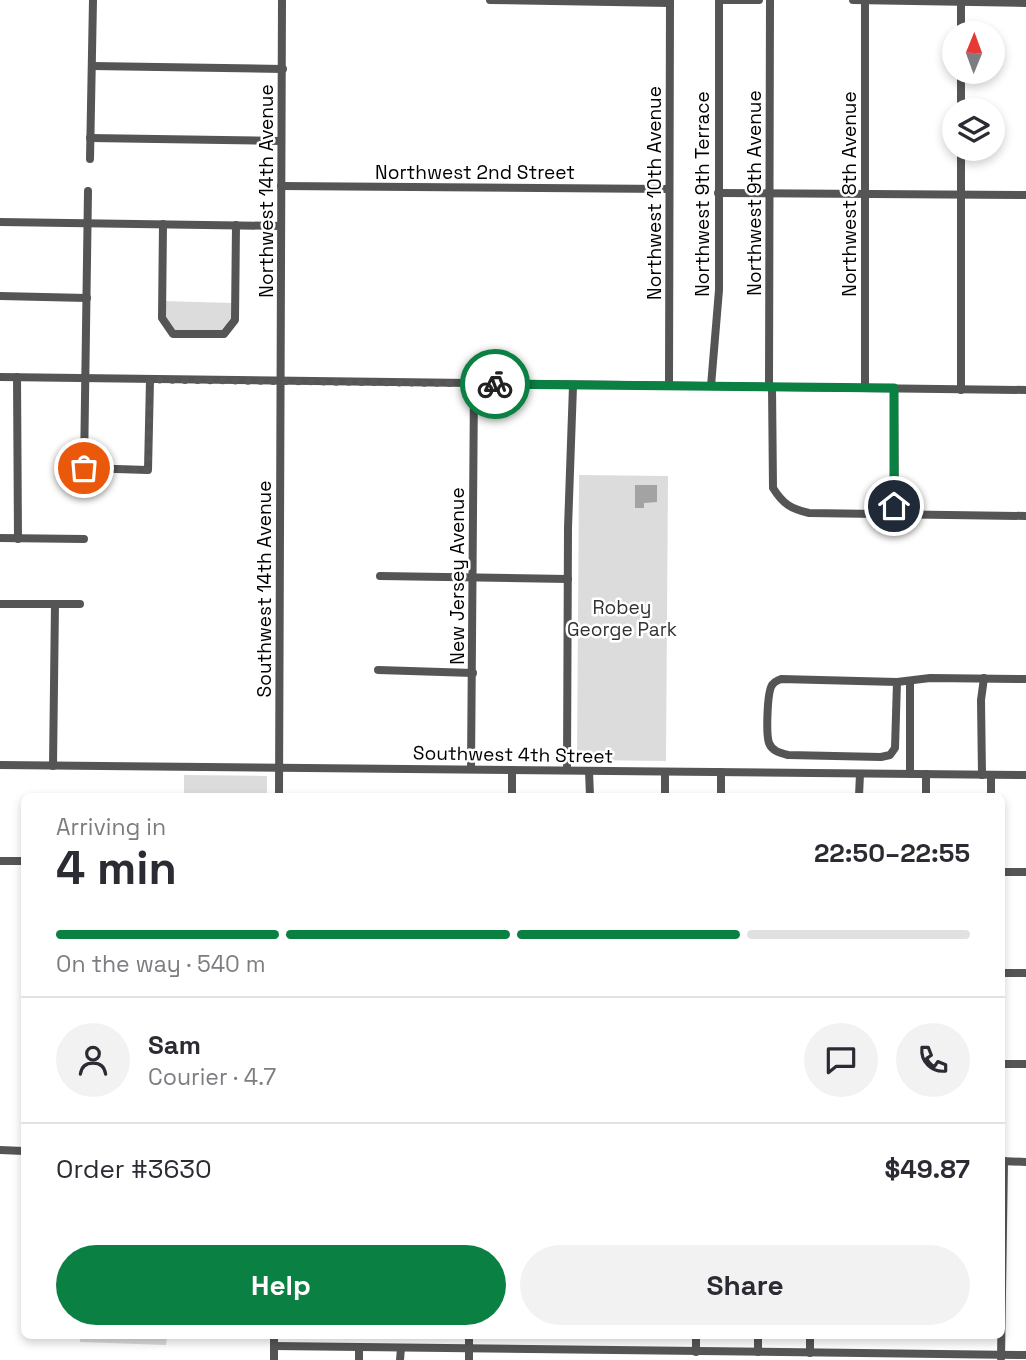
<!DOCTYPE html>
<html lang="en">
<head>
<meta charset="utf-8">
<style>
	:root { --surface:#fff; --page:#f2f2f3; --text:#2b2b33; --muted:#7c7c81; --line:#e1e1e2; --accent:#0b8043 }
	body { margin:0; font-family:"Space Grotesk",sans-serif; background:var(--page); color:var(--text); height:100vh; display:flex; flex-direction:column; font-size:26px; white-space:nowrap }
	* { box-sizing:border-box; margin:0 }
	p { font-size:23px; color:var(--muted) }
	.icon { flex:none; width:38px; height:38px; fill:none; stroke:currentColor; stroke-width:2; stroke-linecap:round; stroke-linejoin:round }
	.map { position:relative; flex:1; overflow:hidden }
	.drawer { position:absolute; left:21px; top:793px; width:984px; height:546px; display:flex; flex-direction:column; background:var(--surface); border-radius:10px; box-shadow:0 4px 10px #0003 }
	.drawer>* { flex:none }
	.needle { width:46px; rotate:1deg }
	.controls { position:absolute; left:942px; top:21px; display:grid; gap:14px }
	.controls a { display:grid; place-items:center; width:63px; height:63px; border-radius:50%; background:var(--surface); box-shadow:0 4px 10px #0003; font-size:35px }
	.pin { position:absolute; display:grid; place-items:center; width:60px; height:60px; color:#fff; margin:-30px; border:4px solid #fff; border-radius:50%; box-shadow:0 2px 7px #0007 }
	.courier { position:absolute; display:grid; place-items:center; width:70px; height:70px; margin:-35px; border:5px solid #0b8043; border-radius:50%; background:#fff; color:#222; box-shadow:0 2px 9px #0007 }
	.head em { font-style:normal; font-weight:700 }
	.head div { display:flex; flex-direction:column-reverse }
	.head { display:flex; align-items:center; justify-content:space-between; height:119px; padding:0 35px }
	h1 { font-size:46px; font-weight:700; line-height:52px }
	.bar { display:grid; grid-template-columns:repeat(4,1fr); gap:10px 7px; align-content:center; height:84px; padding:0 35px }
	.bar i { height:9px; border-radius:5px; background:var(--line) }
	.bar .current { background:var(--accent) }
	.bar p { grid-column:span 4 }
	.line { display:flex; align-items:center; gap:18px; padding:0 35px; border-top:2px solid var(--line) }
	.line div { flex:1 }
	.round { display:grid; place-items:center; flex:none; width:74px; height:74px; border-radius:37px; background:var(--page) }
	.button { display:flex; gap:14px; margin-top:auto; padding:14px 35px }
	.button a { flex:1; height:80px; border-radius:42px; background:var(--accent); color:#fff; font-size:28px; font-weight:700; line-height:80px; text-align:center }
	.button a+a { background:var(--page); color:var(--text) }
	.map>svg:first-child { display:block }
</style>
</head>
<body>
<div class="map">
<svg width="1026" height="1360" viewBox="0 0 1026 1360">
	<rect width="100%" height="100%" fill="#fff"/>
	<g fill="#dcdcdc">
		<polygon points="163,301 234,303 233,320 224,333 173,333 167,326"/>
		<polygon points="579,475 668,476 666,761 577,760"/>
		<polygon points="184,775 267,776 267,796 184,796"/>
		<polygon points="80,1335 167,1335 166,1345 80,1342"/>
	</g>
	<polygon fill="#a3a3a3" points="635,485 657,485 657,502 644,503 644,508 635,508"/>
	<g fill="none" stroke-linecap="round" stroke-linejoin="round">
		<g stroke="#555" stroke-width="8">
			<polyline points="490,0 670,3"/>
			<polyline points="853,0 1026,3"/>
			<polyline points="961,33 961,0"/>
			<polyline points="92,66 283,69"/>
			<polyline points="961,110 961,72"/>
			<polyline points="90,138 281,141"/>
			<polyline points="961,149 961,390"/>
			<polyline points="90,159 93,0"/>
			<polyline points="281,186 669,189"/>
			<polyline points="88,191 84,468 148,470 150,380"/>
			<polyline points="718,193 1026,195"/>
			<polyline points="0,222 281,226"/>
			<polyline points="163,224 162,318 173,334 224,334 235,320 236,225"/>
			<polyline points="0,296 87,298"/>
			<polyline points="0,377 1026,390"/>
			<polyline points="17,377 18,539"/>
			<polyline points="669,385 670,0"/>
			<polyline points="711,386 719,290 719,0 759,0"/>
			<polyline points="769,387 770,0"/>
			<path d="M772,387L773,488C783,504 791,509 809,513L1026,516"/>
			<polyline points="865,387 865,0"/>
			<polyline points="894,388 895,514"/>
			<polyline points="0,538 84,539"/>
			<polyline points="380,576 568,579"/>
			<polyline points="0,604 80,604"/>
			<polyline points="378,670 473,673"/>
			<path d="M781,679L897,682L895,748L890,755L881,757L788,755C780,753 772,751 769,743C766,734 767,693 772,685C775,681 777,681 781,679Z"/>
			<polyline points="897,682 930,678 1026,679"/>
			<polyline points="910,682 910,774"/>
			<polyline points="0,765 1026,775"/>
			<polyline points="53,766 55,604"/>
			<polyline points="471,769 474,384"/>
			<polyline points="512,770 512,796"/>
			<polyline points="567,770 568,528 573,386"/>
			<polyline points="589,771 590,796"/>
			<polyline points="721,772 721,796"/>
			<polyline points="926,774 926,796"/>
			<polyline points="982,775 981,700 984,678"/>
			<polyline points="991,775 991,796"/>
			<polyline points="279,796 282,0"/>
			<polyline points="665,796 665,772"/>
			<polyline points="859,796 860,774"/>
			<polyline points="0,861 24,861"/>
			<polyline points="1001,872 1026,872"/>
			<polyline points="1001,973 1026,973"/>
			<polyline points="1001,1064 1026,1064"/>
			<polyline points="0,1150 24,1151"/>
			<polyline points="1001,1161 1026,1162"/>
			<polyline points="274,1346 1026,1355"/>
			<polyline points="696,1352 696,1335"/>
			<polyline points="758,1352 758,1335"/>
			<polyline points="810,1353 810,1335"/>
			<polyline points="1001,1358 1004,1161"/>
			<polyline points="274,1360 274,1335"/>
			<polyline points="359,1360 359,1347"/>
			<polyline points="400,1360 401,1348"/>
			<polyline points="469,1360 469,1335"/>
		</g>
	</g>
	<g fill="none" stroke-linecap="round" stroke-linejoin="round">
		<polyline stroke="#595959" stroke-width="7" stroke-dasharray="0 12.6" points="84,468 148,470 150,380 495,384"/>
		<polyline stroke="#0b8043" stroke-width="9" points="495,384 894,388 894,506"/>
	</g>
	<g text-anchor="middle" stroke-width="5" stroke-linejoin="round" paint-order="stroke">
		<g font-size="19" fill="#000" stroke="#fff">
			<text x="475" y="179">Northwest 2nd Street</text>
			<text transform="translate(266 191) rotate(-90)" y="7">Northwest 14th Avenue</text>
			<text transform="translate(654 193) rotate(-90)" y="7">Northwest 10th Avenue</text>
			<text transform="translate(754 193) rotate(-90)" y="7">Northwest 9th Avenue</text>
			<text transform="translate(702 194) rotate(-90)" y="7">Northwest 9th Terrace</text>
			<text transform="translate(849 194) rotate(-90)" y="7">Northwest 8th Avenue</text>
			<text transform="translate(457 576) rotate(-90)" y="7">New Jersey Avenue</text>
			<text transform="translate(264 589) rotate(-90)" y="7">Southwest 14th Avenue</text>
			<text transform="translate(513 754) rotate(1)" y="7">Southwest 4th Street</text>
		</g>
		<g font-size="19" fill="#333" stroke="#fff">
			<text x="622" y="614">Robey<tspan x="622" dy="22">George Park</tspan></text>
		</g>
	</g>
</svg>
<div class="controls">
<a><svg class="needle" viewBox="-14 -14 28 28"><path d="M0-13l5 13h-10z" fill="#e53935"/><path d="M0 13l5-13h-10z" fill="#7c7c81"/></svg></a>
<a><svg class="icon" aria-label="layers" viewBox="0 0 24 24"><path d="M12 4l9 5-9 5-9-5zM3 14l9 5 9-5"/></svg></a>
</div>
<div class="pin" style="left:84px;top:468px;background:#ea580c"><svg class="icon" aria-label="bag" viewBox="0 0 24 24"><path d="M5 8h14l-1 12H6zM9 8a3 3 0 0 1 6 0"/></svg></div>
<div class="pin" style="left:894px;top:506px;background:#1f2937"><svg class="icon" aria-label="home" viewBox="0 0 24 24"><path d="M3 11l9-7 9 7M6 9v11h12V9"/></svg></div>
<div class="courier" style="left:495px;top:384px"><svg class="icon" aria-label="bike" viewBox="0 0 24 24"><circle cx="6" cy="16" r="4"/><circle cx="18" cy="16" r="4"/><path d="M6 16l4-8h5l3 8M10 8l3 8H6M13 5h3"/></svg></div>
<section class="drawer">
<div class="head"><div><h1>4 min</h1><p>Arriving in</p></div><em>22:50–22:55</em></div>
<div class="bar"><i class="current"></i><i class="current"></i><i class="current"></i><i></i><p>On the way · 540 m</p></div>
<div class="line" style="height:126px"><a class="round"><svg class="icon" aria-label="person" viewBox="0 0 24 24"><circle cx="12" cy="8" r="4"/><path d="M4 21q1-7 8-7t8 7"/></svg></a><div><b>Sam</b><p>Courier · 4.7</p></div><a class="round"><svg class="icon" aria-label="chat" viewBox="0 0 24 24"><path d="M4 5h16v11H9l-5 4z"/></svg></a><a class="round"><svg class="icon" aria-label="phone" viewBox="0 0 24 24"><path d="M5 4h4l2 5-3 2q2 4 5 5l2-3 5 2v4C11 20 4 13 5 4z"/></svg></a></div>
<div class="line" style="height:91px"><div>Order #3630</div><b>$49.87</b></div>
<div class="button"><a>Help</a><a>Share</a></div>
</section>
</div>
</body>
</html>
